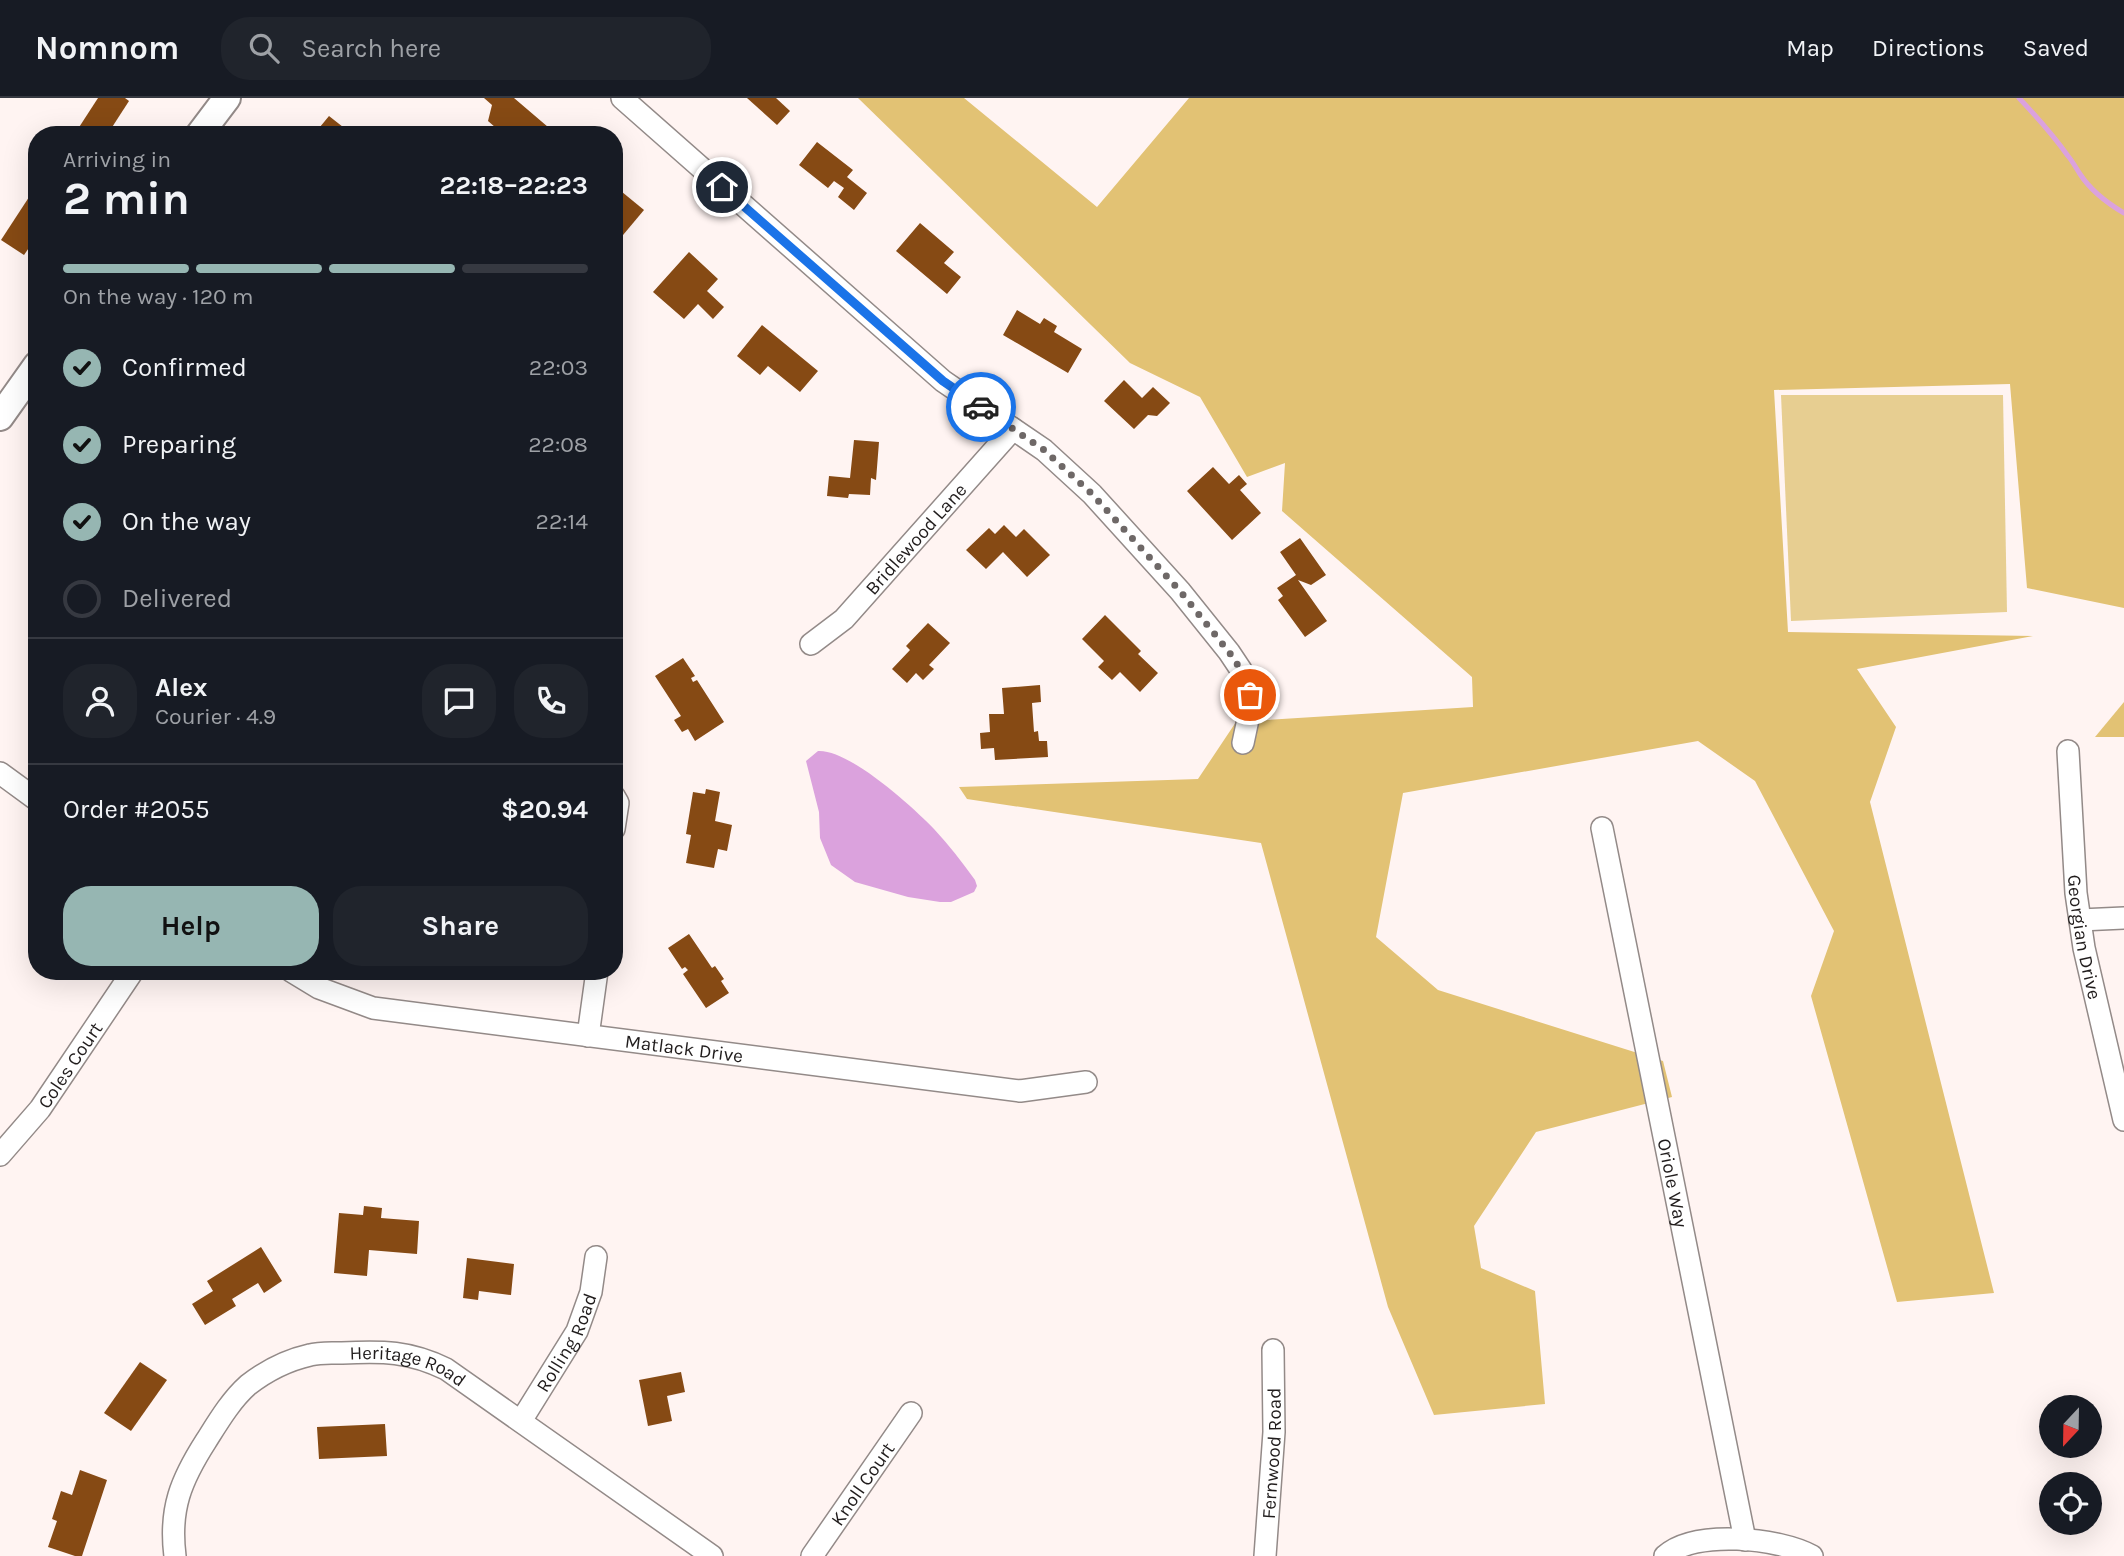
<!DOCTYPE html>
<html lang="en">
<head>
<meta charset="utf-8">
<style>
	:root { --surface:#171b24; --page:#20242c; --text:#f1f3f6; --muted:#9ea1a6; --line:#363941; --accent:#96b6b2 }
	body { margin:0; font-family:Karla,sans-serif; background:var(--page); color:var(--text); height:100vh; display:flex; flex-direction:column; font-size:26px; white-space:nowrap }
	* { box-sizing:border-box; margin:0 }
	p { font-size:23px; color:var(--muted) }
	.icon { flex:none; width:38px; height:38px; fill:none; stroke:currentColor; stroke-width:2; stroke-linecap:round; stroke-linejoin:round }
	.map { position:relative; flex:1; overflow:hidden }
	.details { position:absolute; left:28px; top:28px; width:595px; height:854px; display:flex; flex-direction:column; background:var(--surface); border-radius:28px; box-shadow:0 7px 28px #0002 }
	.details>* { flex:none }
	.needle { width:46px; rotate:202deg }
	.tools { position:absolute; left:2039px; top:1297px; display:grid; gap:14px }
	.tools a { display:grid; place-items:center; width:63px; height:63px; border-radius:50%; background:var(--surface); box-shadow:0 7px 28px #0002; font-size:35px }
	.pin { position:absolute; display:grid; place-items:center; width:60px; height:60px; color:#fff; margin:-30px; border:4px solid #fff; border-radius:50%; box-shadow:0 2px 7px #0007 }
	.courier { position:absolute; display:grid; place-items:center; width:70px; height:70px; margin:-35px; border:5px solid #1a73e8; border-radius:50%; background:#fff; color:#222; box-shadow:0 2px 9px #0007 }
	.overview em { font-style:normal; font-weight:700 }
	.overview div { display:flex; flex-direction:column-reverse }
	.overview { display:flex; align-items:center; justify-content:space-between; height:119px; padding:0 35px }
	h1 { font-size:46px; font-weight:700; line-height:52px }
	.bar { display:grid; grid-template-columns:repeat(4,1fr); gap:10px 7px; align-content:center; height:84px; padding:0 35px }
	.bar i { height:9px; border-radius:5px; background:var(--line) }
	.bar .active { background:var(--accent) }
	.bar p { grid-column:span 4 }
	.line { display:flex; align-items:center; gap:18px; padding:0 35px; border-top:2px solid var(--line) }
	.line div { flex:1 }
	.round { display:grid; place-items:center; flex:none; width:74px; height:74px; border-radius:28px; background:var(--page) }
	ol { padding:0 35px; list-style:none }
	li { display:flex; align-items:center; gap:21px; height:77px }
	li p { margin-inline-start:auto }
	li .icon { padding:7px; border-radius:50%; background:var(--accent); color:#111; stroke-width:4 }
	li:last-child { color:var(--muted) }
	li i { width:38px; height:38px; border:4px solid var(--line); border-radius:50% }
	.cta { display:flex; gap:14px; margin-top:auto; padding:14px 35px }
	.cta a { flex:1; height:80px; border-radius:28px; background:var(--accent); color:#111; font-size:28px; font-weight:700; line-height:80px; text-align:center }
	.cta a+a { background:var(--page); color:var(--text) }
	header { display:flex; align-items:center; gap:42px; box-sizing:border-box; height:98px; padding:0 35px; background:var(--surface); border-bottom:2px solid var(--line) }
	header strong { font-size:33px }
	nav { display:flex; gap:38px; margin-inline-start:auto; font-size:24px }
	.search { width:490px; height:63px; background:var(--page); display:flex; align-items:center; gap:18px; box-sizing:border-box; padding:0 24px; border-radius:28px; color:var(--muted); font-size:26px }
	.map>svg:first-child { display:block }
</style>
</head>
<body>
<header>
<strong>Nomnom</strong>
<div class="search"><svg class="icon" aria-label="search" viewBox="0 0 24 24"><circle cx="10" cy="10" r="6"/><path d="M15 15l6 6"/></svg>Search here</div>
<nav><a>Map</a><a>Directions</a><a>Saved</a></nav>
</header>
<div class="map">
<svg width="2124" height="1458" viewBox="0 0 2124 1458">
	<rect width="100%" height="100%" fill="#fff4f2"/>
	<polygon fill="#e7ce91" points="1781,297 2003,297 2007,514 1791,523"/>
	<g fill="#e2c274">
		<polygon points="858,0 964,0 1097,109 1189,0 2124,0 2124,510 2027,490 2010,286 1774,292 1788,534 2033,538 1857,571 1896,629 1870,704 1994,1195 1897,1204 1811,898 1834,833 1755,683 1698,643 1403,695 1376,839 1438,892 1663,963 1672,999 1536,1034 1474,1128 1481,1170 1535,1193 1545,1306 1434,1317 1388,1209 1261,745 967,701 959,689 1198,681 1236,624 1473,609 1472,579 1282,413 1285,365 1247,379 1200,299 1130,265"/>
		<polygon points="2124,604 2124,639 2095,639"/>
	</g>
	<path fill="#dba2dd" d="M818,653C849,651 913,709 934,731C949,747 962,764 975,782L977,788L974,794L951,804H940L908,799L855,784L831,767L820,740L819,714L806,663Z"/>
	<g fill="none" stroke-linecap="round" stroke-linejoin="round">
		<path stroke="#dba2dd" stroke-width="5" d="M2019,0C2037,19 2053,37 2068,58C2073,64 2076,70 2080,76C2091,93 2107,105 2124,115"/>
	</g>
	<g fill="#864a14">
		<polygon points="98,0 125,0 129,3 107,37 74,37"/>
		<polygon points="484,0 514,0 548,29 542,37 517,37 508,30 503,36 488,23 492,7"/>
		<polygon points="747,0 776,0 790,13 777,27"/>
		<polygon points="329,18 343,29 337,37 303,37 308,30 315,35"/>
		<polygon points="817,44 853,72 847,79 867,95 854,112 838,99 844,90 834,83 828,90 799,67"/>
		<polygon points="616,89 644,112 618,143 614,140 614,91"/>
		<polygon points="33,93 37,95 37,138 24,157 1,142"/>
		<polygon points="920,125 954,154 944,165 961,179 947,196 896,153"/>
		<polygon points="689,154 718,181 707,193 724,209 713,221 698,206 684,221 653,194"/>
		<polygon points="1017,212 1040,226 1044,220 1057,228 1054,234 1082,251 1068,275 1003,237"/>
		<polygon points="762,227 818,273 800,294 768,268 760,277 737,258"/>
		<polygon points="1124,282 1142,300 1153,289 1170,305 1157,318 1148,317 1134,331 1104,303"/>
		<polygon points="854,342 879,344 876,382 871,380 870,397 849,396 848,400 827,398 829,378 850,380"/>
		<polygon points="1213,369 1229,386 1239,377 1247,386 1240,392 1261,415 1232,442 1187,393"/>
		<polygon points="1004,427 1016,439 1024,431 1050,457 1027,479 1003,454 986,471 966,452 989,430 995,436"/>
		<polygon points="1300,440 1326,477 1311,487 1298,482 1327,523 1305,539 1278,502 1283,498 1277,490 1296,477 1280,454"/>
		<polygon points="1105,517 1141,553 1138,556 1158,575 1140,594 1120,574 1112,582 1098,569 1104,563 1082,541"/>
		<polygon points="928,525 950,545 929,567 934,571 923,582 916,575 907,585 892,571 910,552 906,548"/>
		<polygon points="683,560 695,578 691,580 693,584 697,582 724,624 695,643 688,631 682,634 674,622 681,618 655,578"/>
		<polygon points="1040,587 1041,604 1032,605 1034,634 1038,633 1039,643 1047,643 1048,659 995,662 994,650 981,651 980,635 990,634 989,616 1004,616 1002,590"/>
		<polygon points="706,691 720,694 715,723 732,727 727,753 718,751 714,770 686,765 691,737 686,736 693,694 705,696"/>
		<polygon points="689,836 712,870 715,868 724,881 721,883 729,895 706,910 683,876 688,872 685,869 682,871 668,850"/>
		<polygon points="364,1108 382,1110 381,1120 419,1123 417,1156 369,1152 367,1178 334,1175 339,1115 363,1117"/>
		<polygon points="261,1149 282,1183 264,1195 258,1185 232,1201 236,1208 205,1227 192,1206 213,1193 207,1183"/>
		<polygon points="467,1160 514,1166 511,1197 479,1193 478,1202 463,1200"/>
		<polygon points="140,1264 167,1282 131,1333 104,1315"/>
		<polygon points="681,1274 685,1294 667,1298 672,1323 648,1328 639,1282"/>
		<polygon points="385,1326 387,1358 319,1361 317,1329"/>
		<polygon points="80,1372 107,1382 82,1458 75,1458 48,1449 57,1423 52,1421 61,1393 72,1397"/>
	</g>
	<g fill="none" stroke-linecap="round" stroke-linejoin="round">
		<g stroke="#938a88" stroke-width="24">
			<g id="minor">
				<polyline points="622,0 943,283 1044,352 1092,396 1180,493 1229,554 1241,572 1250,597 1250,612 1243,645"/>
				<path id="s1" d="M811,546L844,521L1013,331"/>
				<path id="s2" d="M2068,653L2076,795L2084,850L2124,1022"/>
				<polyline points="0,675 37,702"/>
				<polyline points="614,698 618,705 614,731"/>
				<path id="s3" d="M1602,730L1745,1442"/>
				<polyline points="2080,822 2124,820"/>
				<path id="s4" d="M291,873L319,890L373,910L1020,993L1086,984"/>
				<polyline points="588,938 597,873"/>
				<path id="s5" d="M0,1057L40,1011L133,873"/>
				<path id="s6" d="M521,1323L577,1233L591,1194L596,1159"/>
				<path id="s7" d="M175,1458C169,1411 181,1382 206,1343C218,1324 231,1302 248,1287C266,1273 288,1262 310,1257C320,1254 332,1255 342,1255C383,1253 409,1253 446,1271L712,1458"/>
				<path id="s8" d="M812,1458L911,1315"/>
				<path id="s9" d="M1265,1458L1274,1334L1273,1252"/>
				<path d="M1665,1458C1695,1431 1779,1440 1812,1458"/>
			</g>
		</g>
		<g stroke="#938a88" stroke-width="30">
			<g id="major">
				<polyline points="199,37 227,0"/>
				<polyline points="0,319 37,267"/>
			</g>
		</g>
		<use href="#minor" stroke="#fff" stroke-width="21"/>
		<use href="#major" stroke="#fff" stroke-width="26"/>
	</g>
	<g fill="none" stroke-linecap="round" stroke-linejoin="round">
		<polyline stroke="#6e6867" stroke-width="7" stroke-dasharray="0 12.6" points="981,309 1044,352 1092,396 1180,493 1229,554 1241,572 1250,597"/>
		<polyline stroke="#1a73e8" stroke-width="9" points="722,89 943,283 981,309"/>
	</g>
	<g text-anchor="middle" stroke-width="7" stroke-linejoin="round" paint-order="stroke">
		<g font-size="19" fill="#201c1c" stroke="#fff">
			<text dy="7" stroke="none"><textPath href="#s1" startOffset="149">Bridlewood Lane</textPath></text>
			<text dy="7" stroke="none"><textPath href="#s2" startOffset="187">Georgian Drive</textPath></text>
			<text dy="7" stroke="none"><textPath href="#s4" startOffset="404">Matlack Drive</textPath></text>
			<text dy="7" stroke="none"><textPath href="#s5" startOffset="114">Coles Court</textPath></text>
			<text dy="7" stroke="none"><textPath href="#s3" startOffset="362">Oriole Way</textPath></text>
			<text dy="7" stroke="none"><textPath href="#s6" startOffset="91">Rolling Road</textPath></text>
			<text dy="7" stroke="none"><textPath href="#s7" startOffset="362">Heritage Road</textPath></text>
			<text dy="7" stroke="none"><textPath href="#s9" startOffset="103">Fernwood Road</textPath></text>
			<text dy="7" stroke="none"><textPath href="#s8" startOffset="88">Knoll Court</textPath></text>
		</g>
	</g>
</svg>
<div class="tools">
<a><svg class="needle" viewBox="-14 -14 28 28"><path d="M0-13l5 13h-10z" fill="#e53935"/><path d="M0 13l5-13h-10z" fill="#9ea1a6"/></svg></a>
<a><svg class="icon" aria-label="locate" viewBox="0 0 24 24"><circle cx="12" cy="12" r="6"/><path d="M12 2v4M12 18v4M2 12h4M18 12h4"/></svg></a>
</div>
<div class="pin" style="left:1250px;top:597px;background:#ea580c"><svg class="icon" aria-label="bag" viewBox="0 0 24 24"><path d="M5 8h14l-1 12H6zM9 8a3 3 0 0 1 6 0"/></svg></div>
<div class="pin" style="left:722px;top:89px;background:#1f2937"><svg class="icon" aria-label="home" viewBox="0 0 24 24"><path d="M3 11l9-7 9 7M6 9v11h12V9"/></svg></div>
<div class="courier" style="left:981px;top:309px"><svg class="icon" aria-label="car" viewBox="0 0 24 24"><path d="M5 17H2v-5l4-1 3-4h7l3 4 3 1v5h-3M9 17h6M6 11h13"/><circle cx="7" cy="17" r="2"/><circle cx="17" cy="17" r="2"/></svg></div>
<section class="details">
<div class="overview"><div><h1>2 min</h1><p>Arriving in</p></div><em>22:18–22:23</em></div>
<div class="bar"><i class="active"></i><i class="active"></i><i class="active"></i><i></i><p>On the way · 120 m</p></div>
<ol>
<li><svg class="icon" aria-label="check" viewBox="0 0 24 24"><path d="M5 12l5 5 9-10"/></svg>Confirmed<p>22:03</p></li>
<li><svg class="icon" aria-label="check" viewBox="0 0 24 24"><path d="M5 12l5 5 9-10"/></svg>Preparing<p>22:08</p></li>
<li><svg class="icon" aria-label="check" viewBox="0 0 24 24"><path d="M5 12l5 5 9-10"/></svg>On the way<p>22:14</p></li>
<li><i></i>Delivered</li>
</ol>
<div class="line" style="height:126px"><a class="round"><svg class="icon" aria-label="person" viewBox="0 0 24 24"><circle cx="12" cy="8" r="4"/><path d="M4 21q1-7 8-7t8 7"/></svg></a><div><b>Alex</b><p>Courier · 4.9</p></div><a class="round"><svg class="icon" aria-label="chat" viewBox="0 0 24 24"><path d="M4 5h16v11H9l-5 4z"/></svg></a><a class="round"><svg class="icon" aria-label="phone" viewBox="0 0 24 24"><path d="M5 4h4l2 5-3 2q2 4 5 5l2-3 5 2v4C11 20 4 13 5 4z"/></svg></a></div>
<div class="line" style="height:91px"><div>Order #2055</div><b>$20.94</b></div>
<div class="cta"><a>Help</a><a>Share</a></div>
</section>
</div>
</body>
</html>
